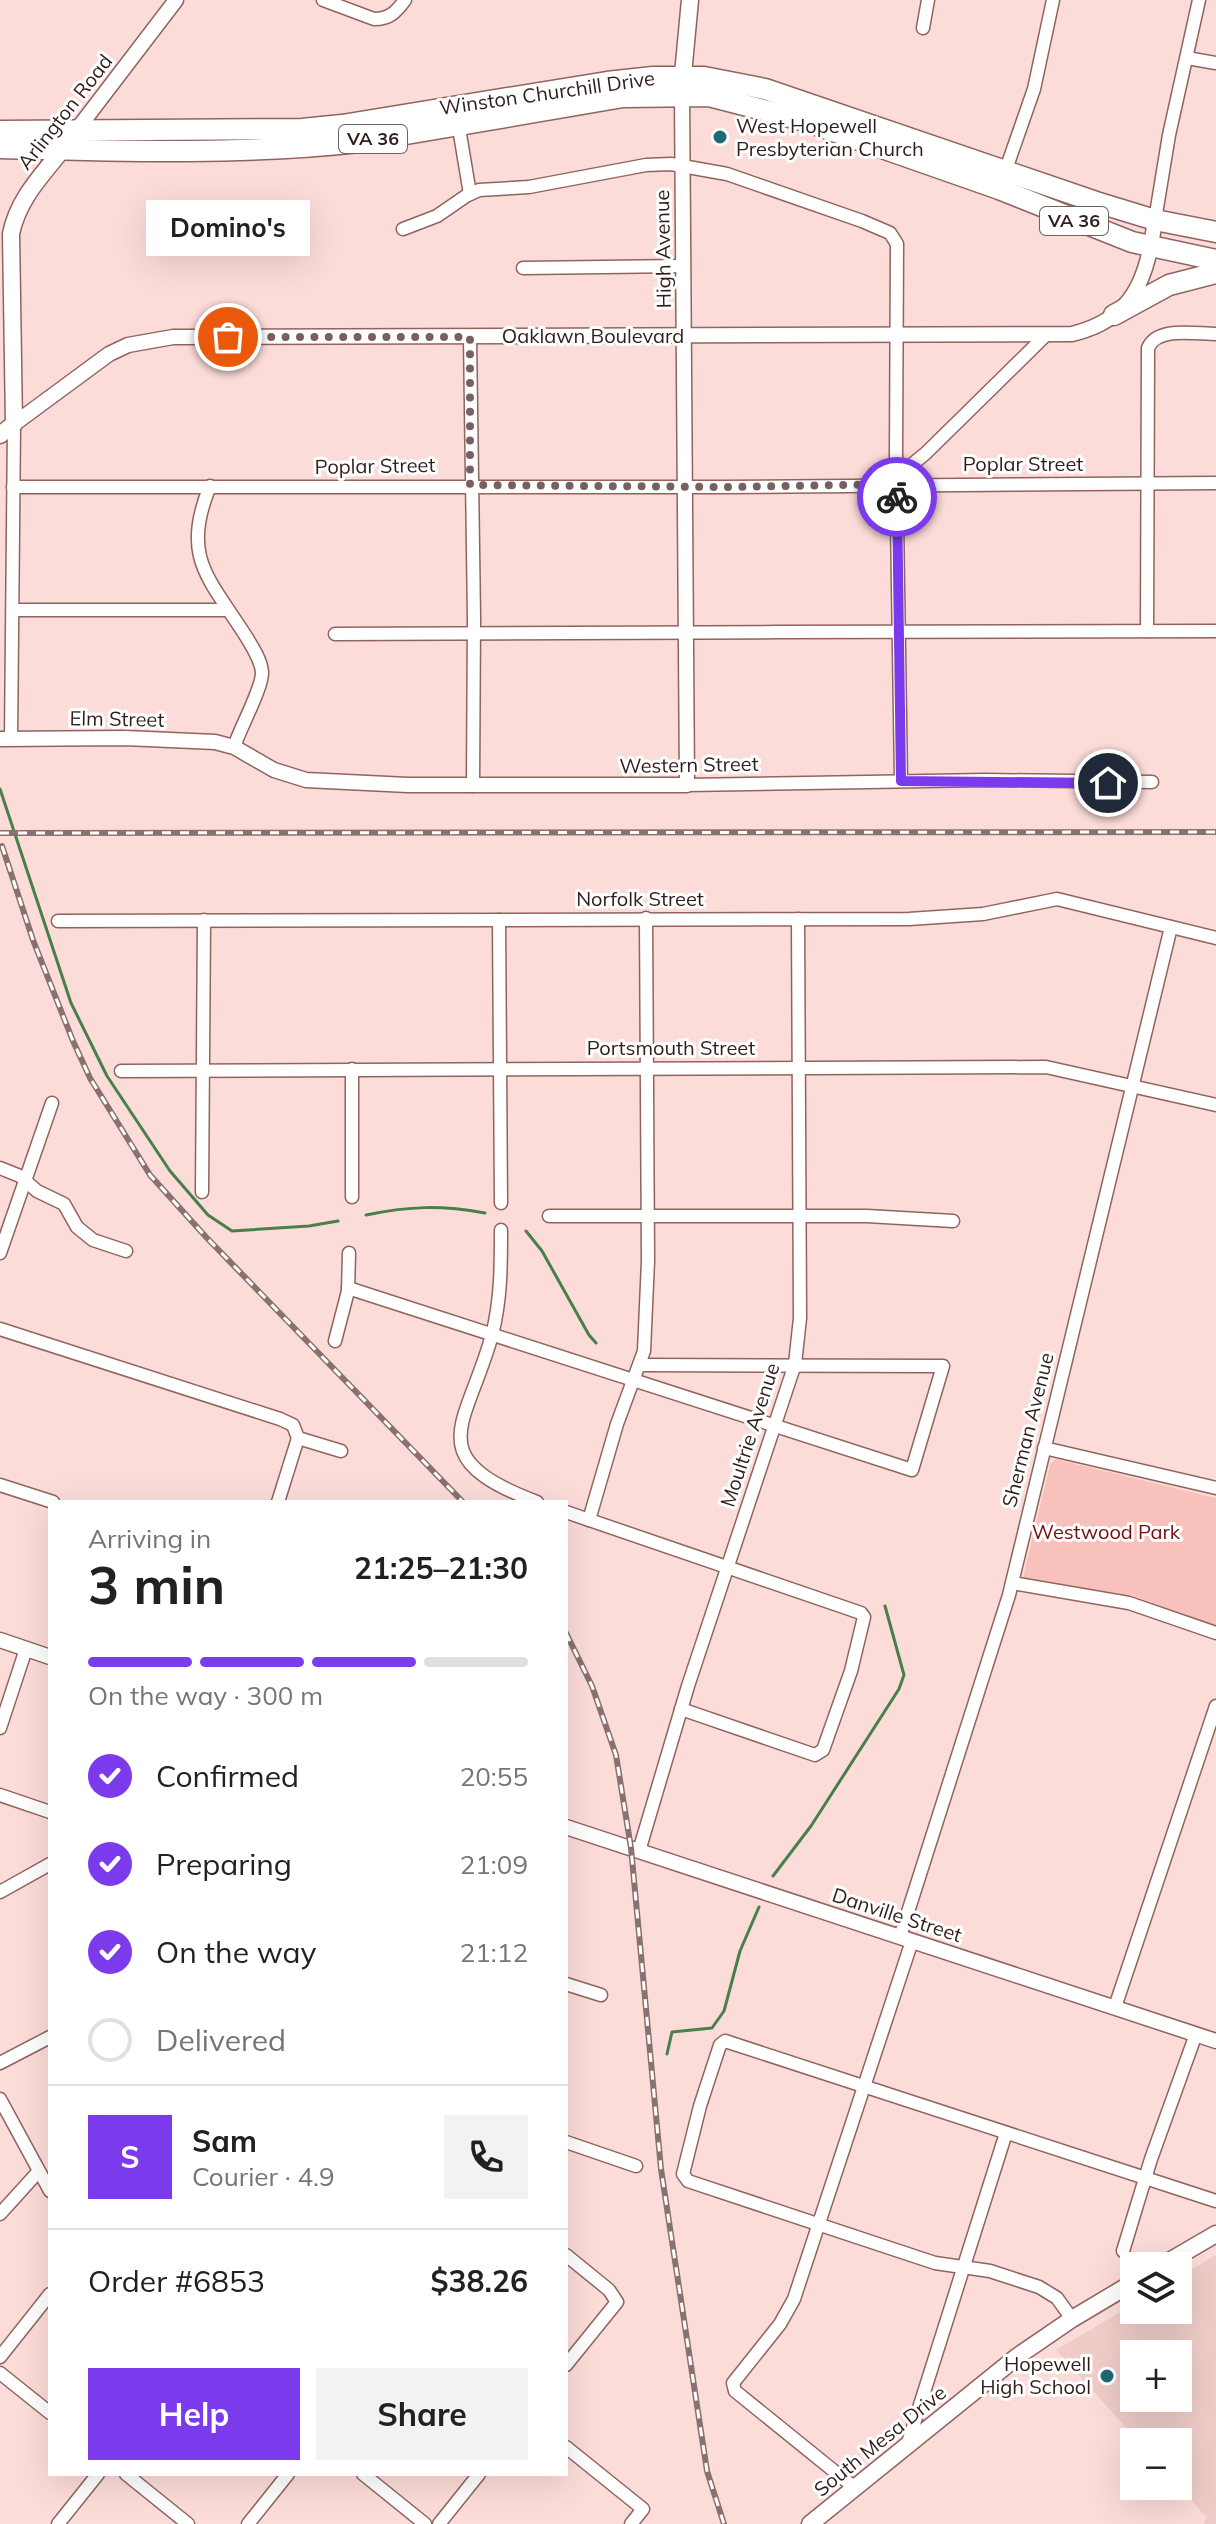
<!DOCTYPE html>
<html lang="en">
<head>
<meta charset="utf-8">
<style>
	:root { --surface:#fff; --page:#f2f2f2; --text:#202124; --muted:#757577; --line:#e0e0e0; --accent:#7c3aed }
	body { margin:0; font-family:Mulish,sans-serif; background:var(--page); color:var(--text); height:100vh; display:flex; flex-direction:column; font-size:30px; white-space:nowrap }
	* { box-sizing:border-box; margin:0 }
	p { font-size:26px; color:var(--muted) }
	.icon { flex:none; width:44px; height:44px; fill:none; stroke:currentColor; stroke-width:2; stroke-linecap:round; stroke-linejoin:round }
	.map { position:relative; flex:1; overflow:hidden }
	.details { position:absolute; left:48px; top:1500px; width:520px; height:976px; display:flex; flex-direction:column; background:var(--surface); border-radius:0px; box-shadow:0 8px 32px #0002 }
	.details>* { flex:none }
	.tools { position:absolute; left:1120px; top:2252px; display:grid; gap:16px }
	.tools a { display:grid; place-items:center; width:72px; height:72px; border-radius:0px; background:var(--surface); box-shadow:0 8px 32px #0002; font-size:40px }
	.pin { position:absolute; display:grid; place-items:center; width:68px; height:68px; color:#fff; margin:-34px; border:4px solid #fff; border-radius:50%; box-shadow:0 2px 8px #0007 }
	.courier { position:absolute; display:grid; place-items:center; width:80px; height:80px; margin:-40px; border:6px solid #7c3aed; border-radius:50%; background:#fff; color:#222; box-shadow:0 2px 10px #0007 }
	.bubble { position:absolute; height:56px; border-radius:0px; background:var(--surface); box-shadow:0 8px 32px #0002; font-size:26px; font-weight:700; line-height:56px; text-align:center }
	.headline em { font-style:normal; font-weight:700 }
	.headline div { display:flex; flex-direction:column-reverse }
	.headline { display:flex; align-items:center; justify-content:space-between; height:136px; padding:0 40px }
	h1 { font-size:52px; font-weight:700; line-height:60px }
	.bar { display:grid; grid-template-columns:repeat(4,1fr); gap:12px 8px; align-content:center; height:96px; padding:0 40px }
	.bar i { height:10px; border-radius:6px; background:var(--line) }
	.bar .selected { background:var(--accent) }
	.bar p { grid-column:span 4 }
	.line { display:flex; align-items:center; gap:20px; padding:0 40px; border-top:2px solid var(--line) }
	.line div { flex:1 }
	.round { display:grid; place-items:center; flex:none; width:84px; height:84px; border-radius:0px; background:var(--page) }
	ol { padding:0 40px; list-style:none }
	li { display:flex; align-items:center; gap:24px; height:88px }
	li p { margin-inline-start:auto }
	li .icon { padding:8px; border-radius:50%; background:var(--accent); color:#fff; stroke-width:4 }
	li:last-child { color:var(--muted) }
	li i { width:44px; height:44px; border:4px solid var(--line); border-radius:50% }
	.cta { display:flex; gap:16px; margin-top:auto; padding:16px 40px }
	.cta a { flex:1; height:92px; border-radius:0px; background:var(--accent); color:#fff; font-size:32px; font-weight:700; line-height:92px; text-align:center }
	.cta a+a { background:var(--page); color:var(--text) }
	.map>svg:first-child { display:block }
</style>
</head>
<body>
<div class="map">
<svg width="1216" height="2524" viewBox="0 0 1216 2524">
	<rect width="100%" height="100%" fill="#fcdcd9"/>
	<path fill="#efccc8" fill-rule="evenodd" d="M1216,2255V2524H1203L1207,2518L1178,2486V2442H1139L1056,2350L1134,2304V2310H1178V2278ZM1134,2354H1178V2398H1134Z"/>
	<polygon fill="#f9c1bb" points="1055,1459 1216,1498 1216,1626 1131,1595 1027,1580 1023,1577 1050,1465"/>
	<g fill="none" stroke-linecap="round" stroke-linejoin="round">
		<g stroke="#487f4a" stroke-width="3">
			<polyline points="0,789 71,1003 107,1076 170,1171 208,1215 232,1231 309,1226 338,1221"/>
			<path d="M366,1215C410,1206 440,1205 485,1213"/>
			<polyline points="526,1231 542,1251 589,1335 596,1343"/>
			<polyline points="773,1876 811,1826 899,1689 904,1675 885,1606"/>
			<polyline points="667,2054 672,2032 712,2028 724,2011 740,1951 759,1907"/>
		</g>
		<g stroke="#90635e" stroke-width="15">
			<g id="minor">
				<path d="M323,0L374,19C390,19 396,12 405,0"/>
				<polyline points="923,28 928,0"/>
				<polyline points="1187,58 1216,63"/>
				<polyline points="458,122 470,194"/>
				<polyline points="1004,175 1034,89 1053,0"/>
				<polyline points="1155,220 1169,135 1199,0"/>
				<polyline points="403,229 437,216 466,196 479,190 529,187 646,165 671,164 727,174 862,221 890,233 897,244 896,454 901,781"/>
				<polyline points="523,268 682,266"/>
				<polyline points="470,337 474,618 473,786"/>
				<polyline points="897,484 903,472 926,453 1047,334"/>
				<path d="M210,486C180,558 210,579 247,638C253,648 261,660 262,672C263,687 240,728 234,747"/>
				<polyline points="13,487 721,487 1216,483"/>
				<polyline points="13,610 228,610"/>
				<path d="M1147,631L1148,348C1157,326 1195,334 1216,334"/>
				<path d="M335,634C629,633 922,631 1216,631"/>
				<polyline points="11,739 14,424"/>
				<polyline points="687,785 986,780 1152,782"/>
				<polyline points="499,920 501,1203"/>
				<polyline points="58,921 909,919 983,914 1057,899 1216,938"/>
				<polyline points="352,1069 352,1197"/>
				<polyline points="121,1071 1046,1067 1216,1105"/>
				<polyline points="0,1168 20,1176 37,1191 64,1204 77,1227 93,1240 126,1251"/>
				<polyline points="202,1192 204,920"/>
				<polyline points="549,1216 867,1216 953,1221"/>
				<path d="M501,1230C501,1266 501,1300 492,1335C467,1426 418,1457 537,1502"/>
				<polyline points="0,1253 52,1103"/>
				<polyline points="348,1288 912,1470 943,1366 641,1365"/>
				<polyline points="0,1329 280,1419 293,1425 298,1438 341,1451"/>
				<polyline points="335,1341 348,1291 349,1253"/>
				<polyline points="1044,1448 1216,1488"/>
				<polyline points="0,1485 53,1502"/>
				<polyline points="278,1502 298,1438"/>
				<polyline points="566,1512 861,1613 864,1617 851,1671 823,1750 815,1755 681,1709"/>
				<polyline points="589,1520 617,1424 644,1351 648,1261 646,918"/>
				<polyline points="1012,1583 1129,1603 1216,1633"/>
				<polyline points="0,1728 26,1649"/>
				<polyline points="0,1795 50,1812"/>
				<polyline points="639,1851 688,1686 795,1364 800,1318 798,919"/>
				<polyline points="0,1892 50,1864"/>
				<polyline points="900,1937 1009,1595 1171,927"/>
				<polyline points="566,1984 601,1995"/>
				<polyline points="1115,2007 1216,1706"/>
				<polyline points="0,2063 50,2037"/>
				<polyline points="0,2099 50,2191"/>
				<polyline points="566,2142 636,2166"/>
				<polyline points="0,2214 38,2172"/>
				<polyline points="1123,2251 1151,2159 1196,2034"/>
				<polyline points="566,2255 609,2290 617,2302 566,2365"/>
				<polyline points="1072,2319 1057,2298 1039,2287 990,2271 935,2263 688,2181 683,2174 700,2106 720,2045 725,2041 1216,2201"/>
				<polyline points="0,2357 50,2294"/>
				<polyline points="0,2373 50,2413"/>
				<polyline points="907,2446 1006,2133"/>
				<polyline points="566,2447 643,2509 631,2524"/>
				<polyline points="126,2474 188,2524"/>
				<polyline points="363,2474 425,2524"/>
				<polyline points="855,2488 735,2391 733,2383 780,2324 794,2299 912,1941"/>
				<polyline points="58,2524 98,2474"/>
				<polyline points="248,2524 288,2474"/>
				<polyline points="439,2524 479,2474"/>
			</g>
		</g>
		<g stroke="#90635e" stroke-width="17">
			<g id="tertiary">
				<polyline points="76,131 176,0"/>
				<path d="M14,424L109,354L128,345L173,337L1072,334C1135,319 1147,277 1155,220"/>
				<polyline points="0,739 125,738 215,742 234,747 274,770 306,780 408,785 687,785 682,95"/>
				<polyline points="0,1640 50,1657"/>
				<polyline points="566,1827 1216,2041"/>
			</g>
		</g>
		<g stroke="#90635e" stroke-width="19">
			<g id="secondary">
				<polyline points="682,85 690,0"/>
				<path d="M0,435L14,424L11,234C18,198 44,173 66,145"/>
				<polyline points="1161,2266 1216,2234"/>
				<polyline points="810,2524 1018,2356 1072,2319 1134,2282"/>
			</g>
		</g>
		<g stroke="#90635e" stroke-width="23">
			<g id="trunk">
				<polyline points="0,131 302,129 342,125 607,82 653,77 704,77 765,89 1096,202 1155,220 1216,232"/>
				<path d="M0,148C119,151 241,155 359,142L623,97L709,96L802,120L999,189L1132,242L1216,260"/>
				<polyline points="1114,315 1169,285 1216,273"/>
			</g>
		</g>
		<use href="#minor" stroke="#fff" stroke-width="12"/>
		<use href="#tertiary" stroke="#fff" stroke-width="14"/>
		<use href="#secondary" stroke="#fff" stroke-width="16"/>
		<use href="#trunk" stroke="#fff" stroke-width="20"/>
		<g stroke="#89716f" stroke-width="6">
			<g id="rail">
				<polyline points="0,833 1216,832"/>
				<polyline points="2,846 33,940 73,1041 90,1078 150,1175 206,1237 463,1502"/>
				<polyline points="566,1633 592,1686 616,1755 631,1848 661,2169 707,2471 724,2524"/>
			</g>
		</g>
		<use href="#rail" stroke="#fff" stroke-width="3" stroke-dasharray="9" stroke-linecap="butt"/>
	</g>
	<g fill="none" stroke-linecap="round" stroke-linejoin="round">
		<polyline stroke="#77605e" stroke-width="8" stroke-dasharray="0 14.4" points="228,337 470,337 470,485 721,487 896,484 897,497"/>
		<polyline stroke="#7c3aed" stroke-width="10" points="897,497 901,781 1108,783"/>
	</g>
	<g fill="#1e6972" stroke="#fff" stroke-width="3">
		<circle cx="720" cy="137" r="8"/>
		<circle cx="1107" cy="2376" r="8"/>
	</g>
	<g text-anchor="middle" stroke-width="6" stroke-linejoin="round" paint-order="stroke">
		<g fill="#fff" stroke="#6e6260" stroke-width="2">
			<rect x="339" y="125" width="68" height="28" rx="6"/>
			<rect x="1040" y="207" width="68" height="28" rx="6"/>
		</g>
		<g font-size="18" font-weight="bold" fill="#301e1c">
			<text x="373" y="145">VA 36</text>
			<text x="1074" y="227">VA 36</text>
		</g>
		<g font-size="20" fill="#301e1c" stroke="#fff">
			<text transform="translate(547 93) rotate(-8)" y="7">Winston Churchill Drive</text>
			<text transform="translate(65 112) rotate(-52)" y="7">Arlington Road</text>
			<text transform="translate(663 249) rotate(-91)" y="7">High Avenue</text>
			<text x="593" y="343">Oaklawn Boulevard</text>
			<text x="1023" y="471">Poplar Street</text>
			<text transform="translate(375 466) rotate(-1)" y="7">Poplar Street</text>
			<text transform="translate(117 719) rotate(1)" y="7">Elm Street</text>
			<text transform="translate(689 765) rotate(-1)" y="7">Western Street</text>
			<text x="640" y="906">Norfolk Street</text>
			<text x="671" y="1055">Portsmouth Street</text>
			<text transform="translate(1028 1430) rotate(-76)" y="7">Sherman Avenue</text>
			<text transform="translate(750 1435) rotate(-72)" y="7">Moultrie Avenue</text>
			<text transform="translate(897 1915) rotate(18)" y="7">Danville Street</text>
			<text transform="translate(880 2441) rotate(-39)" y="7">South Mesa Drive</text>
		</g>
		<g font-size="20" fill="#301e1c" stroke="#fff" text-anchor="start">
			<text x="736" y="133">West Hopewell<tspan x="736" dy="23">Presbyterian Church</tspan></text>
			<text x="1091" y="2371" text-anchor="end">Hopewell<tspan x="1091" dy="23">High School</tspan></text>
		</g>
		<g font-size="20" fill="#740e11" stroke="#fff">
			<text x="1106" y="1539">Westwood Park</text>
		</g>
	</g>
</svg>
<div class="tools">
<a><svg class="icon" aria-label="layers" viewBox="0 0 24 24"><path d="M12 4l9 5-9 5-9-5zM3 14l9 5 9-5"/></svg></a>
<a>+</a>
<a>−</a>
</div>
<div class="pin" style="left:228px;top:337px;background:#ea580c"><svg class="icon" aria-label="bag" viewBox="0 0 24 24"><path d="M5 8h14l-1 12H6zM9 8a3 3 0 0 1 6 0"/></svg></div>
<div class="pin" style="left:1108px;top:783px;background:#1f2937"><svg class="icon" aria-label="home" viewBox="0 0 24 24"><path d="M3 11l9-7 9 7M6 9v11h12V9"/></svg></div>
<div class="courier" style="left:897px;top:497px"><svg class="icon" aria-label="bike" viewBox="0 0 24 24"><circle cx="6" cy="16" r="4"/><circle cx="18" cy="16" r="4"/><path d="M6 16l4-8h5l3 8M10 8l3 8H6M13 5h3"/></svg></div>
<div class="bubble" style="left:146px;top:200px;width:164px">Domino's</div>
<section class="details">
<div class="headline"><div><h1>3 min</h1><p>Arriving in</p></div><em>21:25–21:30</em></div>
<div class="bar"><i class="selected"></i><i class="selected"></i><i class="selected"></i><i></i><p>On the way · 300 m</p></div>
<ol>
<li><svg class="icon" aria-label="check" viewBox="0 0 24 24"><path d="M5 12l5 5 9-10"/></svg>Confirmed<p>20:55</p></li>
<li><svg class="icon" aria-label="check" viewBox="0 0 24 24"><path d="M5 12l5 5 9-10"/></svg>Preparing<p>21:09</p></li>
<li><svg class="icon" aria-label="check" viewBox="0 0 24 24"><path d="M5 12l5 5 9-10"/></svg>On the way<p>21:12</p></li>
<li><i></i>Delivered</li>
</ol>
<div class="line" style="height:144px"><b class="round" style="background:var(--accent);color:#fff">S</b><div><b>Sam</b><p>Courier · 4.9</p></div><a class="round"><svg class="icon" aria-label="phone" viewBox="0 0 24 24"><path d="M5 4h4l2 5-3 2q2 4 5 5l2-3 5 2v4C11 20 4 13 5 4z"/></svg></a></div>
<div class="line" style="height:104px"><div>Order #6853</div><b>$38.26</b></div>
<div class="cta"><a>Help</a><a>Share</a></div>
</section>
</div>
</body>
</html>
